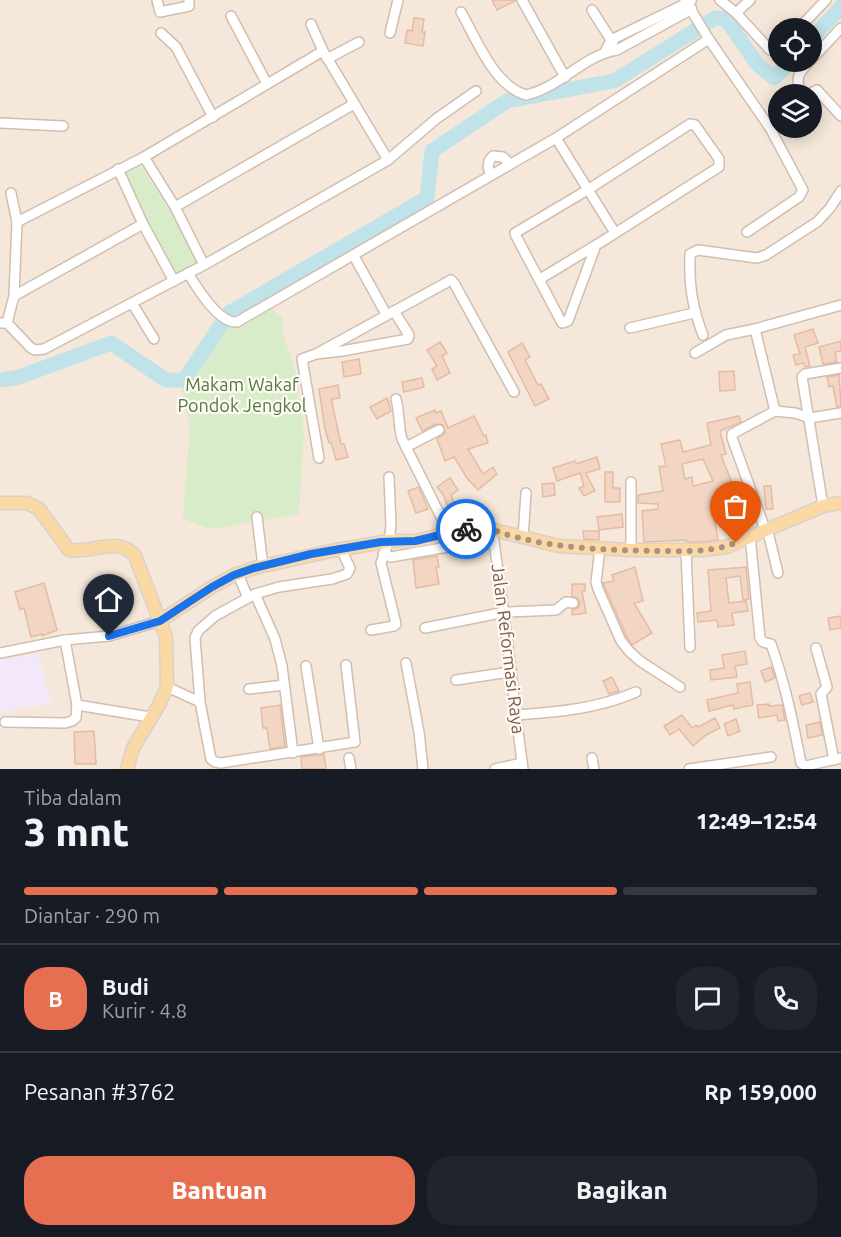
<!DOCTYPE html>
<html lang="id">
<head>
<meta charset="utf-8">
<style>
	:root { --surface:#171b24; --page:#20242c; --text:#f1f3f6; --muted:#9ea1a6; --line:#363941; --accent:#e76f51 }
	body { margin:0; font-family:Ubuntu,sans-serif; background:var(--page); color:var(--text); height:100vh; display:flex; flex-direction:column; font-size:22px; white-space:nowrap }
	* { box-sizing:border-box; margin:0 }
	p { font-size:20px; color:var(--muted) }
	.icon { flex:none; width:33px; height:33px; fill:none; stroke:currentColor; stroke-width:2; stroke-linecap:round; stroke-linejoin:round }
	.map { position:relative; height:769px; overflow:hidden }
	.panel { display:flex; flex-direction:column; background:var(--surface); flex:1 }
	.panel>* { flex:none }
	.buttons { position:absolute; left:768px; top:18px; display:grid; gap:12px }
	.buttons a { display:grid; place-items:center; width:54px; height:54px; border-radius:50%; background:var(--surface); box-shadow:0 3px 15px #0003; font-size:30px }
	.pin { position:absolute; display:grid; place-items:center; width:51px; height:51px; color:#fff; margin:-62px -26px; border-radius:50% 50% 50% 0; rotate:-45deg; box-shadow:0 0 6px #0007 }
	.pin .icon { rotate:45deg }
	.courier { position:absolute; display:grid; place-items:center; width:60px; height:60px; margin:-30px; border:4px solid #1a73e8; border-radius:50%; background:#fff; color:#222; box-shadow:0 2px 8px #0007 }
	.overview em { font-style:normal; font-weight:800 }
	.overview div { display:flex; flex-direction:column-reverse }
	.overview { display:flex; align-items:center; justify-content:space-between; height:102px; padding:0 24px }
	h1 { font-size:39px; font-weight:800; line-height:45px }
	.bar { display:grid; grid-template-columns:repeat(4,1fr); gap:9px 6px; align-content:center; height:72px; padding:0 24px }
	.bar i { height:8px; border-radius:4px; background:var(--line) }
	.bar .on { background:var(--accent) }
	.bar p { grid-column:span 4 }
	.line { display:flex; align-items:center; gap:15px; padding:0 24px; border-top:2px solid var(--line) }
	.line div { flex:1 }
	.round { display:grid; place-items:center; flex:none; width:63px; height:63px; border-radius:24px; background:var(--page) }
	.primary-button { display:flex; gap:12px; margin-top:auto; padding:12px 24px }
	.primary-button a { flex:1; height:69px; border-radius:24px; background:var(--accent); color:#fff; font-size:24px; font-weight:800; line-height:69px; text-align:center }
	.primary-button a+a { background:var(--page); color:var(--text) }
	.map>svg:first-child { display:block }
</style>
</head>
<body>
<div class="map">
<svg width="841" height="769" viewBox="0 0 841 769">
	<rect width="100%" height="100%" fill="#fdf6ec"/>
	<path fill="#f5e8da" fill-rule="evenodd" d="M0,0H841V769H0ZM778,28H812V62H778ZM778,94H812V128H778Z"/>
	<polygon fill="#f3e8fa" points="38,654 51,703 0,713 0,660"/>
	<g fill="#d8ecc9">
		<polygon points="137,160 204,265 174,281 118,169"/>
		<polygon points="271,309 283,317 281,330 295,368 304,432 299,514 211,529 183,519 190,427 181,386 218,321 240,328"/>
	</g>
	<g fill="none" stroke-linecap="round" stroke-linejoin="round">
		<g stroke="#bfe3e8" stroke-width="15">
			<polyline points="812,38 841,7"/>
			<polyline points="0,380 19,377 111,343 166,380 184,380 229,313 427,198 432,151 507,101 614,81 715,18 726,19 757,64 774,78 790,62"/>
		</g>
	</g>
	<g fill="#f3d5c3" stroke="#e6bba3" stroke-width="1.5" fill-rule="evenodd">
		<polygon points="492,0 515,0 515,1 497,10"/>
		<polygon points="414,18 424,19 422,32 425,32 423,46 405,43 407,30 412,31"/>
		<polygon points="813,329 818,343 805,347 810,366 805,367 803,363 796,365 793,355 800,354 794,335"/>
		<polygon points="841,341 841,351 835,352 837,362 823,364 819,347"/>
		<polygon points="440,342 447,353 442,356 450,373 437,380 432,369 437,366 427,350"/>
		<polygon points="522,343 530,357 525,360 538,385 541,384 549,399 535,406 508,352"/>
		<polygon points="359,359 361,374 344,377 342,362"/>
		<polygon points="734,371 735,390 720,391 719,372"/>
		<polygon points="839,375 841,406 837,407 833,386 829,387 827,377"/>
		<polygon points="422,378 424,387 404,392 402,382"/>
		<polygon points="338,385 340,398 332,399 332,403 341,444 344,444 348,457 336,460 331,442 329,443 325,429 319,389"/>
		<polygon points="387,398 391,411 377,419 370,407"/>
		<polygon points="435,410 436,413 441,411 448,428 474,416 484,436 486,435 488,443 468,449 483,474 493,467 497,474 478,490 467,478 454,457 445,461 437,439 445,433 443,425 436,424 422,431 416,418"/>
		<path d="M739,416L741,422L720,431L726,454L721,455L732,483L716,490L719,505L745,494L754,519L752,525H750L749,528L740,532L726,528L730,512L713,508L718,540L703,542H686V540L644,542L642,511L658,509V504L638,503V495L663,491L659,467L666,466L661,444L680,440L683,452L711,445L707,423ZM703,459L713,481L693,486L692,477L685,479L682,464Z"/>
		<polygon points="597,457 600,469 586,473 595,491 584,496 579,488 584,486 580,473 557,481 553,468 575,461 576,464"/>
		<polygon points="605,472 613,472 613,488 620,488 620,502 605,502"/>
		<polygon points="450,478 458,490 451,495 460,517 452,519 444,496 437,487"/>
		<polygon points="554,483 555,495 543,497 542,484"/>
		<polygon points="764,486 771,486 773,509 766,509"/>
		<polygon points="419,487 428,509 416,513 408,491"/>
		<polygon points="622,514 623,527 599,530 597,517"/>
		<polygon points="583,531 599,531 599,540 584,539"/>
		<polygon points="437,556 439,567 436,567 439,584 416,588 413,560"/>
		<polygon points="635,567 643,601 634,603 652,633 632,645 627,637 603,583 614,581 612,575"/>
		<polygon points="746,567 749,599 743,600 740,576 726,578 729,603 746,601 748,611 732,613 734,625 718,627 717,620 698,622 697,613 711,611 708,570"/>
		<polygon points="44,583 57,630 42,636 42,634 31,637 24,608 20,610 15,592"/>
		<polygon points="572,584 585,584 585,591 582,591 586,613 572,615 572,610 578,608 580,603 578,598 572,596"/>
		<polygon points="841,616 841,628 830,630 828,618"/>
		<polygon points="745,651 747,664 735,666 737,677 711,680 710,670 724,668 722,655"/>
		<polygon points="771,667 775,678 765,682 761,671"/>
		<polygon points="612,677 619,691 609,694 603,681"/>
		<polygon points="750,682 753,705 734,709 733,705 709,711 707,700 738,693 737,684"/>
		<polygon points="810,693 813,702 802,705 799,696"/>
		<polygon points="769,704 769,706 782,705 785,720 778,721 777,715 759,718 757,705"/>
		<polygon points="280,705 285,746 270,749 267,728 263,728 261,708"/>
		<polygon points="682,715 692,728 696,725 698,727 715,718 720,728 706,735 693,746 679,729 670,735 664,726"/>
		<polygon points="736,719 740,731 728,736 724,724"/>
		<polygon points="820,722 822,735 808,738 806,725"/>
		<polygon points="94,731 96,764 75,764 74,732"/>
		<polygon points="324,754 326,769 302,769 301,757"/>
	</g>
	<g fill="none" stroke-linecap="round" stroke-linejoin="round">
		<g stroke="#d1beb0" stroke-width="12">
			<g id="minor">
				<polyline points="157,0 160,12 189,6 189,0"/>
				<polyline points="522,0 565,77"/>
				<polyline points="685,0 708,38 770,128 778,125"/>
				<polyline points="720,0 736,13 770,50 773,51 778,50"/>
				<polyline points="592,10 613,43"/>
				<path d="M461,12C476,38 494,86 526,95C559,88 584,55 617,50L692,9"/>
				<polyline points="736,13 750,0"/>
				<polyline points="231,16 267,84"/>
				<polyline points="311,24 323,51 388,160"/>
				<polyline points="799,28 826,0"/>
				<polyline points="161,33 176,47 213,117"/>
				<polyline points="390,33 398,0"/>
				<polyline points="605,52 611,40 691,1"/>
				<polyline points="327,59 359,42"/>
				<polyline points="812,59 841,28"/>
				<path d="M801,94C795,79 798,73 809,62"/>
				<polyline points="809,94 817,90 841,116"/>
				<polyline points="0,123 63,126"/>
				<polyline points="556,138 615,233"/>
				<polyline points="144,157 323,51"/>
				<polyline points="118,169 143,224 174,281"/>
				<path d="M491,175C487,168 487,161 493,156L503,157L510,164"/>
				<polyline points="11,193 17,222 144,157 175,207 204,265"/>
				<polyline points="175,207 354,104"/>
				<polyline points="747,232 799,197 803,190 770,128"/>
				<polyline points="354,256 386,314"/>
				<path d="M188,273C197,288 218,323 237,322L556,138L709,39"/>
				<polyline points="540,279 606,239 719,167 719,159 695,125 690,124 589,189 515,233 516,236 562,323 568,321 596,245"/>
				<polyline points="14,296 17,222"/>
				<polyline points="132,303 154,339"/>
				<polyline points="0,323 7,323 14,296 143,224"/>
				<polyline points="7,323 31,348 35,350 44,349 204,265 388,160 436,119 476,91"/>
				<polyline points="630,328 694,313"/>
				<path d="M703,335C692,307 689,285 690,254L698,250L757,258L766,255L817,222L830,208L841,191"/>
				<polyline points="695,353 726,335 755,329"/>
				<polyline points="316,354 451,280 454,283 514,392"/>
				<path d="M396,399C400,413 398,426 402,439L449,533"/>
				<polyline points="775,411 755,329 841,305"/>
				<polyline points="406,447 439,430"/>
				<polyline points="319,458 302,359 316,354 342,351 408,339 409,335 394,311"/>
				<polyline points="631,482 631,550"/>
				<polyline points="823,506 802,377 805,374 841,368"/>
				<polyline points="257,517 263,566"/>
				<polyline points="767,528 778,573"/>
				<polyline points="765,529 732,438 732,434 775,411 795,413 810,418 841,413"/>
				<path d="M492,530C505,609 512,689 523,769"/>
				<path d="M750,536L760,638L763,642L771,644C785,683 793,722 801,763L806,766L841,758"/>
				<polyline points="523,538 526,493"/>
				<polyline points="600,548 596,582 598,589 621,641 629,651 640,661 680,687"/>
				<polyline points="686,551 690,647"/>
				<polyline points="383,554 391,557 459,545 494,542"/>
				<polyline points="238,574 248,598"/>
				<polyline points="255,594 275,639 282,666 293,753"/>
				<polyline points="425,628 505,612 556,610 566,602 573,603"/>
				<polyline points="371,630 394,626 396,624 381,563 389,541 391,526 389,477"/>
				<polyline points="816,648 827,687 821,694 834,760"/>
				<polyline points="0,653 65,640 109,636 160,621"/>
				<polyline points="406,663 419,732 423,769"/>
				<polyline points="306,666 319,749"/>
				<polyline points="456,680 510,672"/>
				<polyline points="167,687 200,702 211,759 215,762 221,763 355,742 346,665"/>
				<polyline points="249,689 284,685"/>
				<polyline points="200,702 195,638 198,631 215,616 255,594 279,587 332,579 347,574 350,568 341,549"/>
				<polyline points="77,705 150,717"/>
				<path d="M516,715C558,712 597,709 636,692"/>
				<polyline points="5,722 65,723 72,721 76,718 77,705 65,640"/>
				<polyline points="349,758 351,769"/>
				<polyline points="592,758 594,769"/>
				<polyline points="495,769 522,763"/>
				<polyline points="689,769 771,757"/>
			</g>
		</g>
		<g stroke="#dad1cd" stroke-width="15">
			<g id="major">
				<path d="M0,503H27L39,509L69,550C93,554 117,535 135,556L166,637L167,687L159,705L133,748L127,769"/>
				<polyline points="160,621 212,587 234,575 254,568 331,551 389,541 415,541 478,526 559,546 631,550 704,550 726,547 823,506 841,503"/>
			</g>
		</g>
		<use href="#minor" stroke="#fff" stroke-width="9"/>
		<use href="#major" stroke="#fbd9a5" stroke-width="12"/>
	</g>
	<g fill="none" stroke-linecap="round" stroke-linejoin="round">
		<path stroke="#a89285" stroke-width="6" stroke-dasharray="0 10.8" d="M466,529L478,526L486,527C536,548 601,550 654,551C682,551 710,553 736,543"/>
		<polyline stroke="#1a73e8" stroke-width="8" points="109,636 160,621 212,587 234,575 254,568 311,554 381,542 415,541 466,529"/>
	</g>
	<g text-anchor="middle" stroke-width="4.5" stroke-linejoin="round" paint-order="stroke">
		<g font-size="18" fill="#537a41" stroke="#fffaf3">
			<text x="242" y="391">Makam Wakaf<tspan x="242" dy="21">Pondok Jengkol</tspan></text>
		</g>
		<g font-size="18" fill="#7a5c4d" stroke="#fffaf3">
			<text transform="translate(508 649) rotate(83)" y="6">Jalan Reformasi Raya</text>
		</g>
	</g>
</svg>
<div class="buttons">
<a><svg class="icon" aria-label="locate" viewBox="0 0 24 24"><circle cx="12" cy="12" r="6"/><path d="M12 2v4M12 18v4M2 12h4M18 12h4"/></svg></a>
<a><svg class="icon" aria-label="layers" viewBox="0 0 24 24"><path d="M12 4l9 5-9 5-9-5zM3 14l9 5 9-5"/></svg></a>
</div>
<div class="pin" style="left:736px;top:543px;background:#ea580c"><svg class="icon" aria-label="bag" viewBox="0 0 24 24"><path d="M5 8h14l-1 12H6zM9 8a3 3 0 0 1 6 0"/></svg></div>
<div class="pin" style="left:109px;top:636px;background:#1f2937"><svg class="icon" aria-label="home" viewBox="0 0 24 24"><path d="M3 11l9-7 9 7M6 9v11h12V9"/></svg></div>
<div class="courier" style="left:466px;top:529px"><svg class="icon" aria-label="bike" viewBox="0 0 24 24"><circle cx="6" cy="16" r="4"/><circle cx="18" cy="16" r="4"/><path d="M6 16l4-8h5l3 8M10 8l3 8H6M13 5h3"/></svg></div>
</div>
<section class="panel">
<div class="overview"><div><h1>3 mnt</h1><p>Tiba dalam</p></div><em>12:49–12:54</em></div>
<div class="bar"><i class="on"></i><i class="on"></i><i class="on"></i><i></i><p>Diantar · 290 m</p></div>
<div class="line" style="height:108px"><b class="round" style="background:var(--accent);color:#fff">B</b><div><b>Budi</b><p>Kurir · 4.8</p></div><a class="round"><svg class="icon" aria-label="chat" viewBox="0 0 24 24"><path d="M4 5h16v11H9l-5 4z"/></svg></a><a class="round"><svg class="icon" aria-label="phone" viewBox="0 0 24 24"><path d="M5 4h4l2 5-3 2q2 4 5 5l2-3 5 2v4C11 20 4 13 5 4z"/></svg></a></div>
<div class="line" style="height:78px"><div>Pesanan #3762</div><b>Rp 159,000</b></div>
<div class="primary-button"><a>Bantuan</a><a>Bagikan</a></div>
</section>
</body>
</html>
